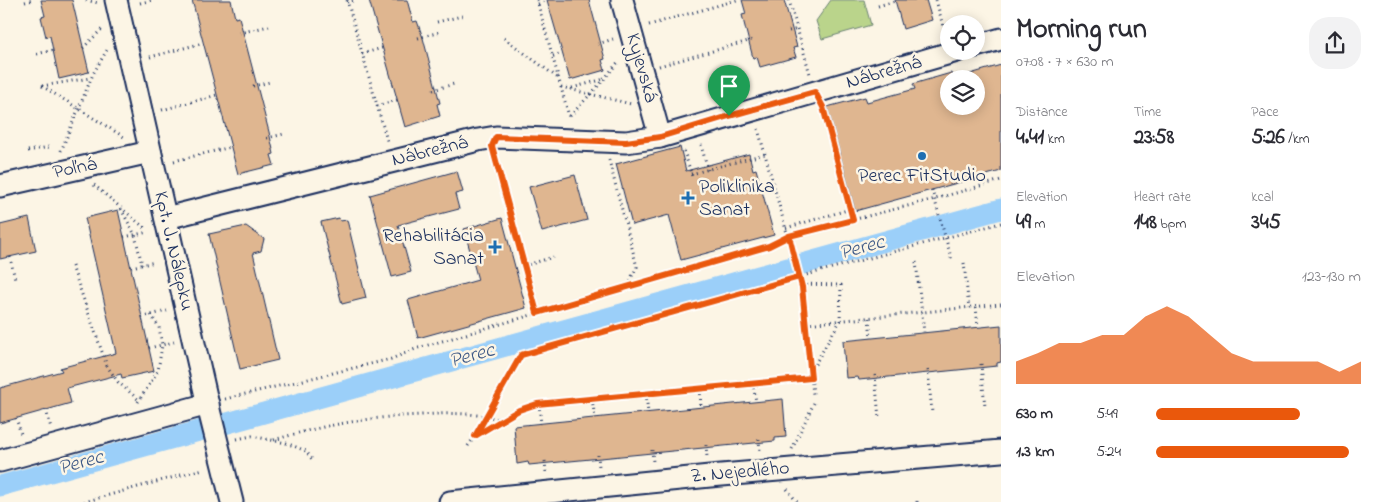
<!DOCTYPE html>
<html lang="en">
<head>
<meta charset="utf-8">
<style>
  :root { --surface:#fff; --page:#f2f2f3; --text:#2b2b33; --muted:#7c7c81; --accent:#ea580c }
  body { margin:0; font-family:"Indie Flower",sans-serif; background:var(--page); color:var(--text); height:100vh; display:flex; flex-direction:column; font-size:19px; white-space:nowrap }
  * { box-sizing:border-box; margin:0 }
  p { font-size:16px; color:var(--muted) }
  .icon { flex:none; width:28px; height:28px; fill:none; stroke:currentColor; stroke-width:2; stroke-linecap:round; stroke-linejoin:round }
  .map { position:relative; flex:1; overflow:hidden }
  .drawer { display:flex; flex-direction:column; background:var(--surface); width:375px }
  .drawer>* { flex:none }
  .controls { position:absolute; left:940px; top:15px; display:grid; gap:10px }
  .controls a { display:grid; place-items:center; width:45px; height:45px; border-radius:50%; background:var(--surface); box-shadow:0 2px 12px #0003; font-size:25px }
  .pin { position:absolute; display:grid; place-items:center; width:42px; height:42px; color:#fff; margin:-51px -21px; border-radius:50% 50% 50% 0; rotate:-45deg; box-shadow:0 0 5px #0007 }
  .pin .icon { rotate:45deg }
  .round { display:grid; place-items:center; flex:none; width:52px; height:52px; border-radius:20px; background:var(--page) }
  .head { display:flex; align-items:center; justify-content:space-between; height:85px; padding:0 15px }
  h1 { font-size:28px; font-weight:700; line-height:38px }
  .stats { display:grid; grid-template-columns:repeat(3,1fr); gap:8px; height:85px; padding:5px 15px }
  .stats div { display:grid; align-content:center }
  .stats b { font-size:21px; font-weight:700 }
  .stats small { font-size:14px; font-weight:400 }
  .stats p { font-size:14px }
  .chart { height:140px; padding:10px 15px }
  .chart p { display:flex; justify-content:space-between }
  .chart svg { width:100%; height:90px; margin-top:5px; fill:var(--accent); opacity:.7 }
  ul { padding:0 15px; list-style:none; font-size:16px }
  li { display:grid; grid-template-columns:80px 60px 1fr; align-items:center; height:38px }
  li i { height:12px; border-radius:6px; background:var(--accent) }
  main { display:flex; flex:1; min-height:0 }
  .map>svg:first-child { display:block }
</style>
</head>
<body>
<main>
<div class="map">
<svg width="1001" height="502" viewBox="0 0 1001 502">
  <rect width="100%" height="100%" fill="#fcf5e5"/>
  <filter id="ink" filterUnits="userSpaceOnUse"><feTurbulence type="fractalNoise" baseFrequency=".02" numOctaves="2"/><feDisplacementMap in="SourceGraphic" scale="10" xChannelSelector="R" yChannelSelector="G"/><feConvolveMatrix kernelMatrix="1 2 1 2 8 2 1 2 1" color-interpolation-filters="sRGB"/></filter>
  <g filter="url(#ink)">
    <path fill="#bad48b" stroke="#6a8274" d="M831,0H864L871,25L822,39L816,21Z"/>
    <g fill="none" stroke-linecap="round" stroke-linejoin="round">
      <path stroke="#9bcff9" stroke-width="21" d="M0,486L1001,209"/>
    </g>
    <g fill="#dfb690" stroke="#1b2f5e" fill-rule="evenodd">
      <path d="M41,0H72L89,72L59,79L50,36L46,37L41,17L45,16Z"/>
      <path d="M192,0H231L235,18L239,17L269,132L274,154L271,155L274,165L238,174Z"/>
      <path d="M369,0H407L413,22L417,21L423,38L440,103L437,104L440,116L405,127Z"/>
      <path d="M547,0H589L605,59L602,60L605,70L570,80Z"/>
      <path d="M742,0H784L797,47L793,48L796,57L760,67L757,57L753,58L742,15L746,14Z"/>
      <path d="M895,0H926L932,20L903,29Z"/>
      <path d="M1001,65V171L855,211L827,107L865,97L867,102L915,89L913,84L951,73L953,79ZM949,79H976V106H949Z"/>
      <path d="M680,147L686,171L749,154L753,170L756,169L774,235L681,260L669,215L632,225L616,164Z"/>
      <path d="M457,171L463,192L455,194L459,209L398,225L411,272L392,277L370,195Z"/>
      <path d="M575,175L587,220L542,232L529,187Z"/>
      <path d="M118,210L154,371L122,378L121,374L67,388L71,403L0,423V388L62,371L60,368L116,353L85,218Z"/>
      <path d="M29,218L36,251L0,259V225Z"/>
      <path d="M339,218L340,221L347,220L366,298L342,304L321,222Z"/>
      <path d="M502,218L526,308L418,338L408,300L478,280L464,229Z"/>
      <path d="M246,226L264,239L261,251L253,253L278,360L240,369L209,234Z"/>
      <path d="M1001,325V362L997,363V366L859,380L858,377L846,378L843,341Z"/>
      <path d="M783,399L786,437L775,438V441L529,465L528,462L517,464L514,426Z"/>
    </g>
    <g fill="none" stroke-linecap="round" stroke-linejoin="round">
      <defs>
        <g id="minor">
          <path d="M116,0L210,414L232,502"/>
          <path d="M622,0L660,137"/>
          <path d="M976,46L1001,39"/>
          <path d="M0,186L150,152"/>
          <path d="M166,218L478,140L496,137L626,142L660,137L957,51"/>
          <path d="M0,461L208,404"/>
          <path d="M450,502L710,476L1001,451"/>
        </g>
      </defs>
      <use href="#minor" stroke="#1b2f5e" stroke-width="25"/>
      <g stroke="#1b2f5e" stroke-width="3" stroke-dasharray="1 4" stroke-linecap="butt">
        <path d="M86,0L98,3"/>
        <path d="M347,0L388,144"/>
        <path d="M537,0L570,120"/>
        <path d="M789,0L810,74"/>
        <path d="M936,0L945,33"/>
        <path d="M25,2L33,0"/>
        <path d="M347,2L356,0"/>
        <path d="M140,3L153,0"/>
        <path d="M538,4L547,1"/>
        <path d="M878,6L895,1"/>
        <path d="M437,22L462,16"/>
        <path d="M649,25L737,0"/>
        <path d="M789,31L798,29"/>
        <path d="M239,33L269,26"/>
        <path d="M418,38L440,32"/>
        <path d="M504,38L558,78"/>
        <path d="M598,44L613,39"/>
        <path d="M83,48L102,29"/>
        <path d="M37,54L53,50"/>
        <path d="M362,54L382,48"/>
        <path d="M553,56L562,53"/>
        <path d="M150,57L203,43"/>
        <path d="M659,66L752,40"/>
        <path d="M42,86L124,137"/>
        <path d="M42,86L90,78"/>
        <path d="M253,86L270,82"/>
        <path d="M561,87L631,104"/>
        <path d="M572,88L604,79"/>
        <path d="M433,90L454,84"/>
        <path d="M377,106L397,100"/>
        <path d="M162,110L217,95"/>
        <path d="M824,110L853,220"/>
        <path d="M570,116L600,84L619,61"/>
        <path d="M758,129L801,284L813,394"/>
        <path d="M267,138L284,134"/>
        <path d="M701,145L708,170"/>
        <path d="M28,151L49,147"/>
        <path d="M61,151L93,74L107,50"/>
        <path d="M684,151L692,176"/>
        <path d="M495,157L537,313"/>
        <path d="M609,160L637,267L626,287"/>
        <path d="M174,161L231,147"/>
        <path d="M691,174L765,154"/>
        <path d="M94,185L146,229"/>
        <path d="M932,190L952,261"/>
        <path d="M121,209L135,235L142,265"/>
        <path d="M786,228L854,208"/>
        <path d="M124,237L148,232"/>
        <path d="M10,257L15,279"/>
        <path d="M916,262L924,332"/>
        <path d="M964,263L969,308"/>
        <path d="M72,266L107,366L118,382L140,401"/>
        <path d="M524,266L553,257"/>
        <path d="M131,267L155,262"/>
        <path d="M801,284L841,285L840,321L811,371"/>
        <path d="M976,307L978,327"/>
        <path d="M142,317L167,311"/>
        <path d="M869,318L871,338"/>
        <path d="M806,324L1001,304"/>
        <path d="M149,348L174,342"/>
        <path d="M981,364L985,407"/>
        <path d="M928,370L932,413"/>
        <path d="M875,375L879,418"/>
        <path d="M753,383L756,402"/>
        <path d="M700,389L701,407"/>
        <path d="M646,394L648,413"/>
        <path d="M225,399L391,359L418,348L769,246L789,236L935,199L1001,180"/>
        <path d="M592,399L595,418"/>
        <path d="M138,402L158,371L162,345L159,327L151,315"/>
        <path d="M539,404L541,424"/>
        <path d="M46,410L51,428"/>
        <path d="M16,418L21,434"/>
        <path d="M475,436L521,355L806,275L1001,223"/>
        <path d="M237,439L252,436L286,443L306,451L313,461"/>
        <path d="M759,439L760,451"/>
        <path d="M274,440C322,425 371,417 421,415C450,413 473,412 502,420"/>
        <path d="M706,445L707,457"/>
        <path d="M468,446L475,436L519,410L537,404L811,378"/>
        <path d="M792,449L814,403"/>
        <path d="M652,450L653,462"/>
        <path d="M598,455L599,467"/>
        <path d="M545,461L546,472"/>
        <path d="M787,489L797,502"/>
        <path d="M917,501V502"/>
        <path d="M84,502L203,469"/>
      </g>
      <use href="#minor" stroke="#fcf5e5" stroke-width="21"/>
    </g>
  </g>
  <g fill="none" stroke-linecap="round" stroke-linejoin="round" filter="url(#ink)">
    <defs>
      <path id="route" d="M729,116L660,137L626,142L496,137L492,146L537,313L769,246L789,236L799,277L521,355L475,436L519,410L537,404L811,378L802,287L789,236L853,220L823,107L815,92L729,116"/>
    </defs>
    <use href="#route" stroke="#fff" stroke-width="10"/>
    <use href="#route" stroke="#ea580c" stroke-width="6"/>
  </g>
  <g fill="#1f6fb2" stroke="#fcf5e5" stroke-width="2">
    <circle cx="922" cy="156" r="5"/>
    <path d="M685.5 190.5h5v5h5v5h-5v5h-5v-5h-5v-5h5z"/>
    <path d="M492.5 239.5h5v5h5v5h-5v5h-5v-5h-5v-5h5z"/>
  </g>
  <g text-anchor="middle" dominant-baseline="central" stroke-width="5" stroke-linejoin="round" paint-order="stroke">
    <g font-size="20" fill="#1b2f5e" stroke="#fcf5e5">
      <text transform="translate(641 68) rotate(74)">Kyjevská</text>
      <text transform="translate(884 73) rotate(-16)">Nábrežná</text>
      <text transform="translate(430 152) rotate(-14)">Nábrežná</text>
      <text transform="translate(75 169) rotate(-12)">Poľná</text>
      <text transform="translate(173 251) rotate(77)">Kpt. J. Nálepku</text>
      <text transform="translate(740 473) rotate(-5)">Z. Nejedlého</text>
    </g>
    <g font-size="20" fill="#1b2f5e" stroke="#fcf5e5">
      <text x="922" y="176">Perec FitStudio</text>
      <text x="699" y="187" text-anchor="start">Poliklinika<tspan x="699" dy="23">Sanat</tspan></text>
      <text x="484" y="236" text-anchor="end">Rehabilitácia<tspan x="484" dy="23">Sanat</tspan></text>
    </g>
    <g font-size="21" font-style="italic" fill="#3b5785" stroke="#fcf5e5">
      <text transform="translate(862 248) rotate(-15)">Perec</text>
      <text transform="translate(472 356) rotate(-15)">Perec</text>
      <text transform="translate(81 463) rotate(-15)">Perec</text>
    </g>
  </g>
</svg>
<div class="controls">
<a><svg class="icon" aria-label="locate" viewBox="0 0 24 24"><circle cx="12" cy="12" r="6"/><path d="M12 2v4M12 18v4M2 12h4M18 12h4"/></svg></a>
<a><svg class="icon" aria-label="layers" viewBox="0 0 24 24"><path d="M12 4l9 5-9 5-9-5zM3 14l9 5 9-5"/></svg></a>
</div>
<div class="pin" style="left:729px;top:116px;background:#1e9e55"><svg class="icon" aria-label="arrive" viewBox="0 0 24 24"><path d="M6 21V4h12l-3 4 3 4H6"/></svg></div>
</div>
<section class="drawer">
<div class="head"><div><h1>Morning run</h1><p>07:08 · 7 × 630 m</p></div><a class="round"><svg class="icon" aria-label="share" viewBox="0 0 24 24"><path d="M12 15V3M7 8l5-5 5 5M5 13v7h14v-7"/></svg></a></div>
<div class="stats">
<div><p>Distance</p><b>4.41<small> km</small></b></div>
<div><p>Time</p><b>23:58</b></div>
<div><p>Pace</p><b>5:26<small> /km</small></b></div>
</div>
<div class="stats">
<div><p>Elevation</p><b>49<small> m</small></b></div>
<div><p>Heart rate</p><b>148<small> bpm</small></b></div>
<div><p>kcal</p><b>345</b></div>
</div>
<div class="chart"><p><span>Elevation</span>123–130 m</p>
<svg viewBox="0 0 160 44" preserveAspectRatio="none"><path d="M0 44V33L10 29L20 24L30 24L40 20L50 20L60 11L70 6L80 11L90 20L100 29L110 33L120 33L130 33L140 33L150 38L160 33V44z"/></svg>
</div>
<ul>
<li><b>630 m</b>5:49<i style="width:70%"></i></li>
<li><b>1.3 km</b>5:24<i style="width:94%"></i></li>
</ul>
</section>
</main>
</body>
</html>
